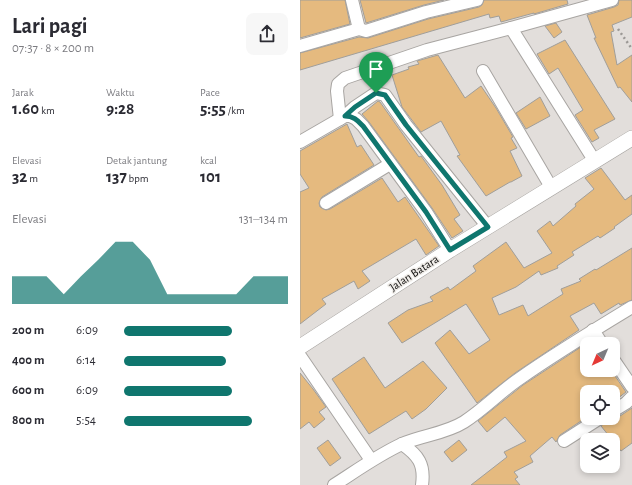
<!DOCTYPE html>
<html lang="id">
<head>
<meta charset="utf-8">
<style>
  :root { --surface:#fff; --page:#f7f7f7; --text:#2b2b33; --muted:#7c7c81; --accent:#0f766e }
  body { margin:0; font-family:"Alegreya Sans",sans-serif; background:var(--page); color:var(--text); height:100vh; display:flex; flex-direction:column; font-size:15px; white-space:nowrap }
  * { box-sizing:border-box; margin:0 }
  p { font-size:13px; color:var(--muted) }
  .icon { flex:none; width:22px; height:22px; fill:none; stroke:currentColor; stroke-width:2; stroke-linecap:round; stroke-linejoin:round }
  .map { position:relative; flex:1; overflow:hidden }
  .side { display:flex; flex-direction:column; background:var(--surface); width:300px }
  .side>* { flex:none }
  .needle { width:26px; rotate:224deg }
  .buttons { position:absolute; left:280px; top:337px; display:grid; gap:8px }
  .buttons a { display:grid; place-items:center; width:40px; height:40px; border-radius:8px; background:var(--surface); box-shadow:0 2px 6px #0003; font-size:20px }
  .pin { position:absolute; display:grid; place-items:center; width:34px; height:34px; color:#fff; margin:-41px -17px; border-radius:50% 50% 50% 0; rotate:-45deg; box-shadow:0 0 4px #0007 }
  .pin .icon { rotate:45deg }
  .round { display:grid; place-items:center; flex:none; width:42px; height:42px; border-radius:8px; background:var(--page) }
  .headline { display:flex; align-items:center; justify-content:space-between; height:68px; padding:0 12px }
  h1 { font-size:22px; font-weight:700; line-height:30px }
  .metrics { display:grid; grid-template-columns:repeat(3,1fr); gap:6px; height:68px; padding:4px 12px }
  .metrics div { display:grid; align-content:center }
  .metrics b { font-size:17px; font-weight:700 }
  .metrics small { font-size:11px; font-weight:400 }
  .metrics p { font-size:11px }
  .chart { height:112px; padding:8px 12px }
  .chart p { display:flex; justify-content:space-between }
  .chart svg { width:100%; height:72px; margin-top:4px; fill:var(--accent); opacity:.7 }
  ul { padding:0 12px; list-style:none; font-size:13px }
  li { display:grid; grid-template-columns:64px 48px 1fr; align-items:center; height:30px }
  li i { height:10px; border-radius:5px; background:var(--accent) }
  main { display:flex; flex:1; min-height:0 }
  .map>svg:first-child { display:block }
</style>
</head>
<body>
<main>
<section class="side">
<div class="headline"><div><h1>Lari pagi</h1><p>07:37 · 8 × 200 m</p></div><a class="round"><svg class="icon" aria-label="share" viewBox="0 0 24 24"><path d="M12 15V3M7 8l5-5 5 5M5 13v7h14v-7"/></svg></a></div>
<div class="metrics">
<div><p>Jarak</p><b>1.60<small> km</small></b></div>
<div><p>Waktu</p><b>9:28</b></div>
<div><p>Pace</p><b>5:55<small> /km</small></b></div>
</div>
<div class="metrics">
<div><p>Elevasi</p><b>32<small> m</small></b></div>
<div><p>Detak jantung</p><b>137<small> bpm</small></b></div>
<div><p>kcal</p><b>101</b></div>
</div>
<div class="chart"><p><span>Elevasi</span>131–134 m</p>
<svg viewBox="0 0 160 44" preserveAspectRatio="none"><path d="M0 44V27L10 27L20 27L30 38L40 27L50 17L60 6L70 6L80 17L90 38L100 38L110 38L120 38L130 38L140 27L150 27L160 27V44z"/></svg>
</div>
<ul>
<li><b>200 m</b>6:09<i style="width:66%"></i></li>
<li><b>400 m</b>6:14<i style="width:62%"></i></li>
<li><b>600 m</b>6:09<i style="width:66%"></i></li>
<li><b>800 m</b>5:54<i style="width:78%"></i></li>
</ul>
</section>
<div class="map">
<svg width="332" height="485" viewBox="0 0 332 485">
  <rect width="100%" height="100%" fill="#e2dedb"/>
  <g fill="#e5ba7f" stroke="#a09e9a">
    <path d="M0,0H45L50,24L0,38Z"/>
    <path d="M60,0H144L124,5L66,23Z"/>
    <path d="M184,0H267L268,4L234,14V13L201,22L199,16L190,18L189,14L0,70V53L59,37L68,38L128,19L179,7L182,5Z"/>
    <path d="M319,0H332V17L312,25L314,31L311,32L317,65L332,55V102L320,87L318,88L294,38H296L287,15L314,7L318,5Z"/>
    <path d="M256,23L262,32L254,38L245,26Z"/>
    <path d="M265,40L315,119L294,130L299,138L292,142L275,115L283,110L258,68L249,74L237,54Z"/>
    <path d="M138,55L165,98L181,86L196,108L213,137L211,138L217,148L210,151L222,176L211,182H210L186,196L157,156L160,155L141,121L121,132L102,107L92,75L109,69L108,67L119,64L117,61Z"/>
    <path d="M240,97L250,116L226,129L216,113Z"/>
    <path d="M78,101L80,102L119,157L121,156L142,185L160,215L154,219L163,231L152,238L132,208L69,122L62,114Z"/>
    <path d="M47,124L57,147L61,145L74,165L22,197L19,203L20,207L26,210L30,209L82,178L98,202L105,197L139,246L126,255L116,239L62,271L70,281L58,289L54,281L22,299L26,304L0,324V192L9,188L0,174V151Z"/>
    <path d="M301,168L325,200L332,195V214L314,227L315,228L300,238L298,236L272,252L274,255L257,266L258,268L241,275L239,271L216,287L192,298L199,315L223,305L228,316L263,294L261,289L281,281L279,279L295,269L296,270L332,248V300L320,305L319,303L301,314L294,303L270,316L279,330L215,373L177,403L135,343L150,330L169,354L190,340L166,304L102,343L88,323L108,310L133,301L130,297L148,287L150,290L176,271L173,266L206,242L224,268L252,253L237,231L250,221L253,226L276,206L275,204L294,189L285,178Z"/>
    <path d="M287,343V370H311L326,392L313,402V392H287V417L260,435L256,442L252,437L230,456L233,462L214,472L218,477L215,479L220,485H171L207,457L204,452L226,441L205,417L187,432L178,421L223,385Z"/>
    <path d="M64,357L85,388L123,361L147,388L126,409L112,419L106,411L69,434L32,379Z"/>
    <path d="M0,373L13,389L26,407L19,412L25,419L14,428L9,422L0,429Z"/>
    <path d="M332,408V443L321,451L301,426L306,422L307,418H317Z"/>
    <path d="M28,440L41,458L30,466L17,448Z"/>
    <path d="M159,440L167,450L152,462L144,452Z"/>
  </g>
  <g fill="none" stroke-linecap="round" stroke-linejoin="round">
    <defs>
      <g id="minor">
        <path d="M52,0L59,29"/>
        <path d="M211,28L312,0"/>
        <path d="M0,46L59,29L66,31L126,12L177,0"/>
        <path d="M183,71L251,187"/>
        <path d="M45,116L55,107L76,93L85,95L106,125L188,227"/>
        <path d="M40,119L37,91L38,84L45,78L127,50L211,28L294,160"/>
        <path d="M0,142L45,116H50L56,119L63,126L126,212L150,250"/>
        <path d="M26,203L90,164"/>
        <path d="M293,330L302,344"/>
        <path d="M0,356L71,460"/>
        <path d="M313,359L332,387"/>
        <path d="M313,411L326,403L332,397"/>
        <path d="M264,441L300,418"/>
        <path d="M102,444C118,455 125,464 122,485"/>
        <path d="M34,485C56,471 78,455 102,444C122,435 145,434 164,422C184,409 200,392 219,379C256,353 294,330 332,307"/>
      </g>
      <path id="tertiary" d="M0,347L150,250L332,138"/>
    </defs>
    <use href="#minor" stroke="#a8a5a2" stroke-width="14"/>
    <use href="#tertiary" stroke="#a8a5a2" stroke-width="16"/>
    <path stroke="#9b9895" stroke-width="2.5" stroke-dasharray="2 3" stroke-linecap="butt" d="M318,29L332,49"/>
    <use href="#minor" stroke="#fff" stroke-width="12"/>
    <use href="#tertiary" stroke="#fff" stroke-width="15"/>
  </g>
  <g fill="none" stroke-linecap="round" stroke-linejoin="round">
    <defs>
      <path id="route" d="M76,93L85,95L106,125L188,227L150,250L126,212L63,126C58,121 54,116 45,116L55,107Z"/>
    </defs>
    <use href="#route" stroke="#fff" stroke-width="8"/>
    <use href="#route" stroke="#0f766e" stroke-width="5"/>
  </g>
  <g text-anchor="middle" dominant-baseline="central" stroke-width="3" stroke-linejoin="round" paint-order="stroke">
    <g font-size="12" fill="#121110" stroke="#efece8">
      <text transform="translate(114 273) rotate(-33)">Jalan Batara</text>
    </g>
  </g>
</svg>
<div class="buttons">
<a><svg class="needle" viewBox="-14 -14 28 28"><path d="M0-13l5 13h-10z" fill="#e53935"/><path d="M0 13l5-13h-10z" fill="#7c7c81"/></svg></a>
<a><svg class="icon" aria-label="locate" viewBox="0 0 24 24"><circle cx="12" cy="12" r="6"/><path d="M12 2v4M12 18v4M2 12h4M18 12h4"/></svg></a>
<a><svg class="icon" aria-label="layers" viewBox="0 0 24 24"><path d="M12 4l9 5-9 5-9-5zM3 14l9 5 9-5"/></svg></a>
</div>
<div class="pin" style="left:76px;top:93px;background:#1e9e55"><svg class="icon" aria-label="arrive" viewBox="0 0 24 24"><path d="M6 21V4h12l-3 4 3 4H6"/></svg></div>
</div>
</main>
</body>
</html>
